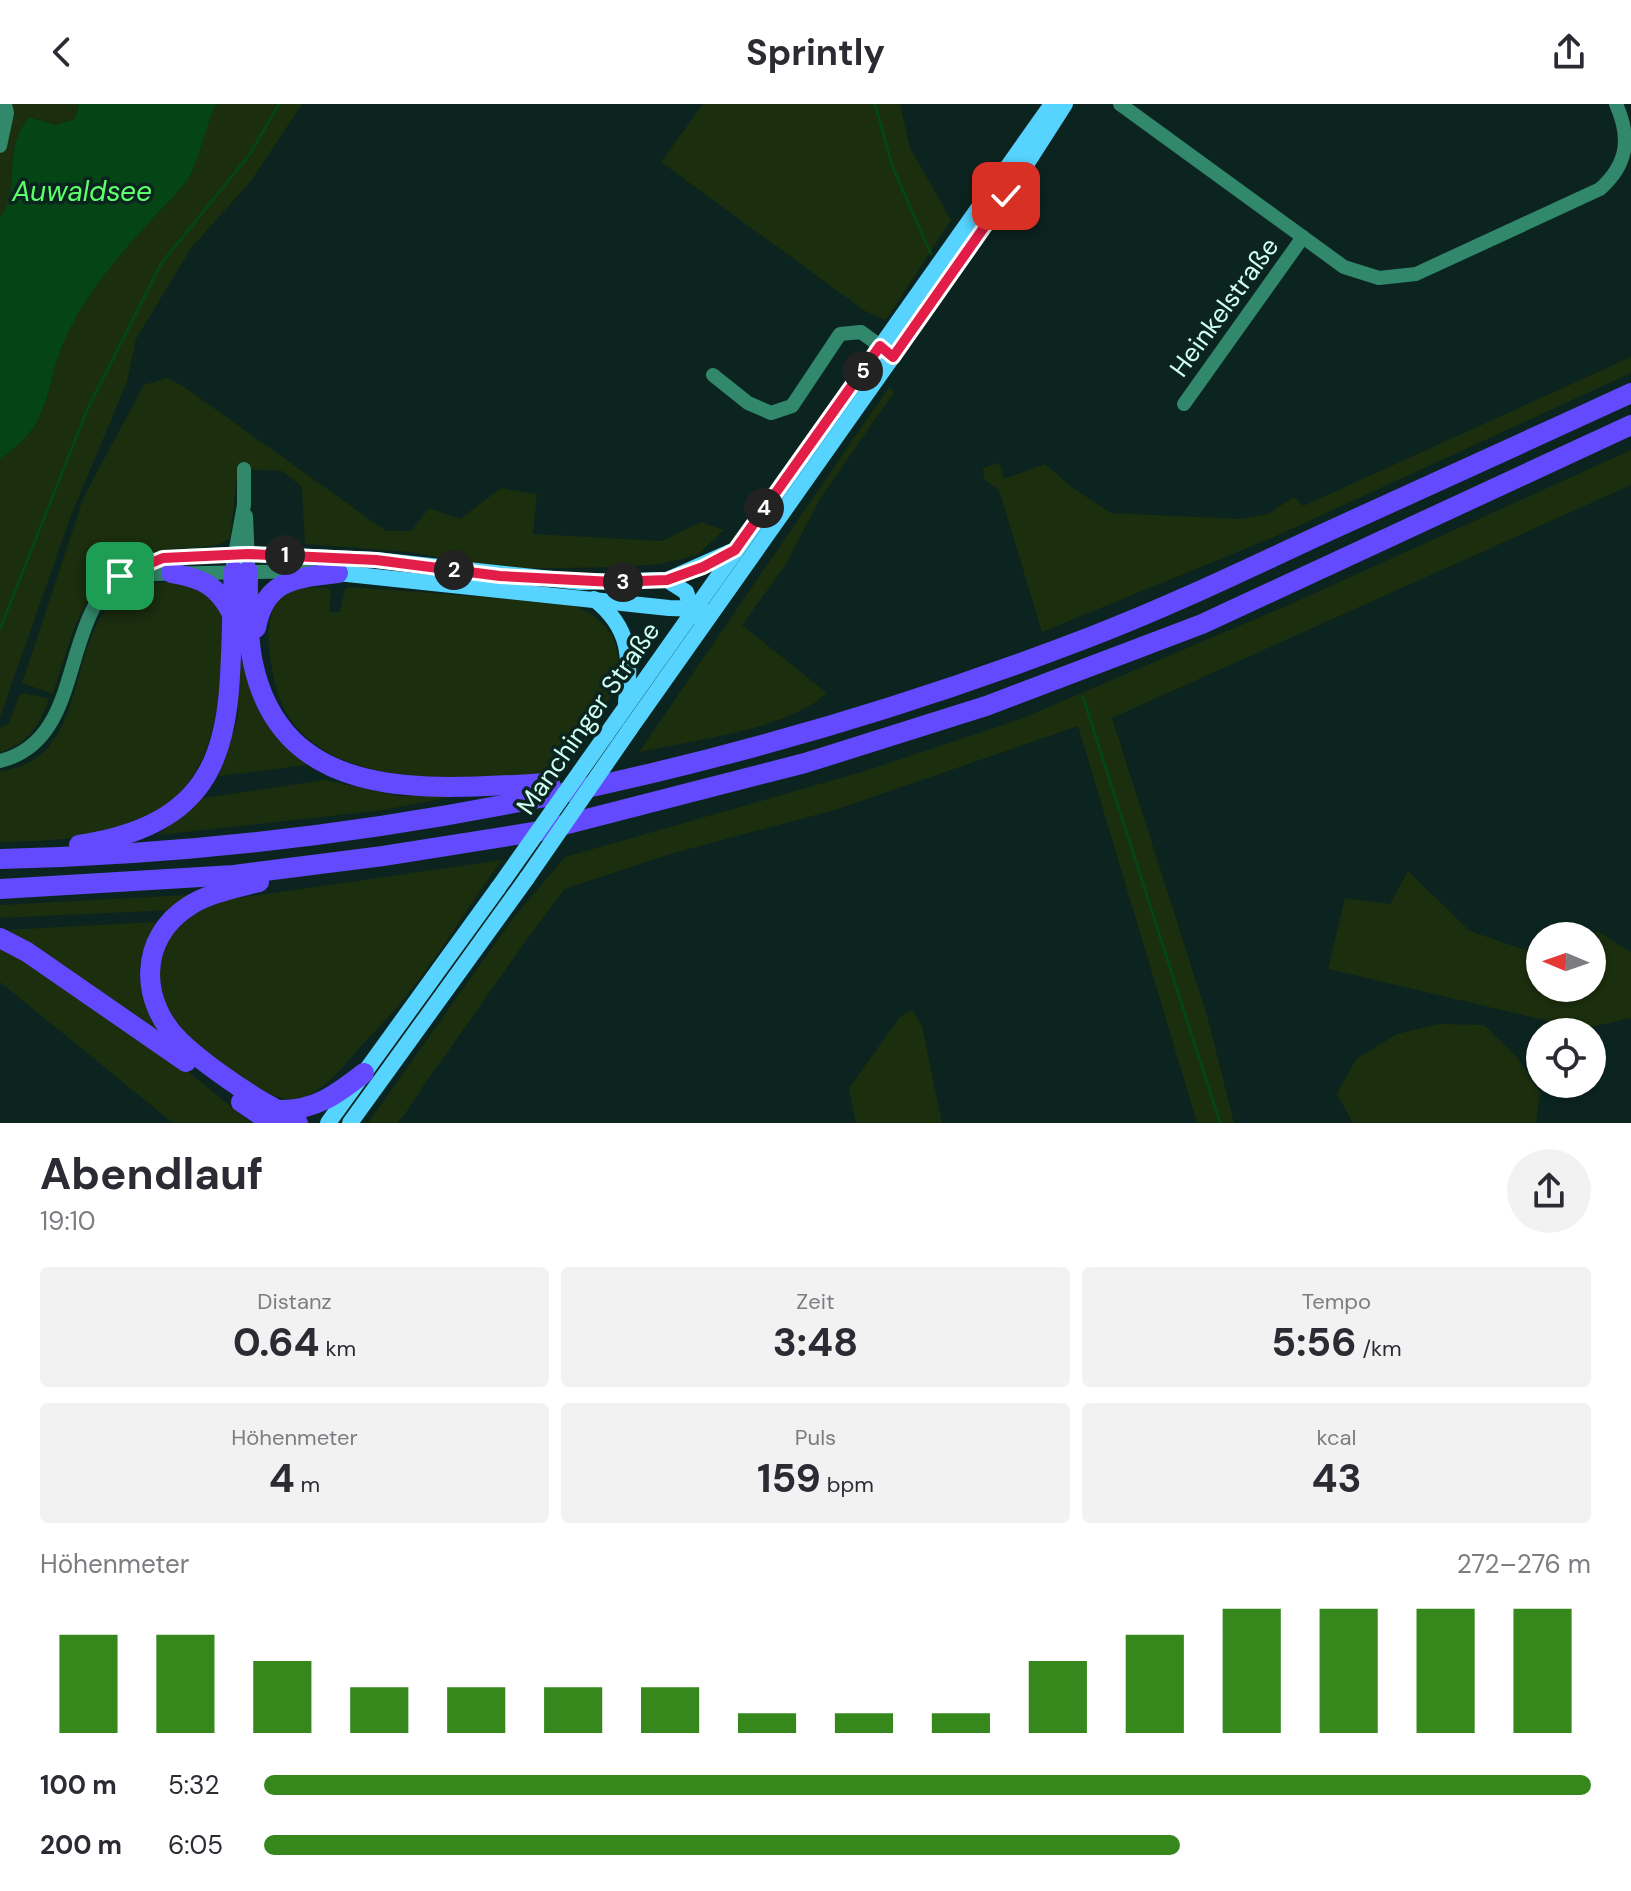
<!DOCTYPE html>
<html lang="de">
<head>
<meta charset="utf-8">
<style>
  :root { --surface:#fff; --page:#f2f2f3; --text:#2b2b33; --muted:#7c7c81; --accent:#36881c }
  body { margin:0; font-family:"DM Sans",sans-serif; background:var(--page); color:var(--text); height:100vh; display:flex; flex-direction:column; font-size:30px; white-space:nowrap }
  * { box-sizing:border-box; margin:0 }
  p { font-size:26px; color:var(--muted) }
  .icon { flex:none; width:44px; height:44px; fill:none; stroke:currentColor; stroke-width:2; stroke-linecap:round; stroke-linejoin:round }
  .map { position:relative; height:1019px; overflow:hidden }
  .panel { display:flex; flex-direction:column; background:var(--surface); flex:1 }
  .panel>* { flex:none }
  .needle { width:52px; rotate:272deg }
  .fabs { position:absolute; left:1526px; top:818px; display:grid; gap:16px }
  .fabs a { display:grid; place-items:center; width:80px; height:80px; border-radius:50%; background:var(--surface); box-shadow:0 2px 6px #0004; font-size:40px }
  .pin { position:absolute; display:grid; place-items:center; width:68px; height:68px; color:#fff; margin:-34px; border-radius:16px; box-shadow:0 4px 12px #0006 }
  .km { position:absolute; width:40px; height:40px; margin:-20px; border-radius:50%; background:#222; color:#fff; font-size:22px; line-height:40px; text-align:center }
  .round { display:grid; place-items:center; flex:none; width:84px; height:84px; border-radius:42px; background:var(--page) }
  .overview { display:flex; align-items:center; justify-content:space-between; height:136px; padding:0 40px }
  h1 { font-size:44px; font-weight:700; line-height:60px }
  .figures { display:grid; grid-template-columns:repeat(3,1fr); gap:12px; height:136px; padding:8px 40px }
  .figures div { display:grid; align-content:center; border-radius:8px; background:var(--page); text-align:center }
  .figures b { font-size:40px; font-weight:700 }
  .figures small { font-size:22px; font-weight:400 }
  .figures p { font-size:22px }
  .chart { height:224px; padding:16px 40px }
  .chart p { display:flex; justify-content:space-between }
  .chart svg { width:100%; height:144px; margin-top:8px; stroke:var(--accent); stroke-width:6 }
  ul { padding:0 40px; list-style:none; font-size:26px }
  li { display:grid; grid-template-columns:128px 96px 1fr; align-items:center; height:60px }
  li i { height:20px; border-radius:10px; background:var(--accent) }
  header { display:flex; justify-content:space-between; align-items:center; height:104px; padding:0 40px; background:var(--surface); font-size:36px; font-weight:700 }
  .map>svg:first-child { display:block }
</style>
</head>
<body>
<header><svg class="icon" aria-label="back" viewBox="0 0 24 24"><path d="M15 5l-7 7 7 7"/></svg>Sprintly<svg class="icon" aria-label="share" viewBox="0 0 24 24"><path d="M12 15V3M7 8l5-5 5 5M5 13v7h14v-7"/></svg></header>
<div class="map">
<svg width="1631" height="1019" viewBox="0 0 1631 1019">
  <rect width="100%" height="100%" fill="#0c241f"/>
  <g fill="#1b2e0e">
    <path d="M0,0H79L75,15L55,21L29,13C0,48 23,85 0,113Z"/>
    <path d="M216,0H302L251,77L191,144L136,235L127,278L72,409L0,613V355C55,318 42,288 65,235C87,187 120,151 155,112C166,100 179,88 188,75C197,61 207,19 216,0Z"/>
    <path d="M703,0H900L910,44L951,116L886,216L865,207L661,58Z"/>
    <path d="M1631,253V269L1274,433L1042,528L999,386L984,375L983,364L999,359L1004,375L1045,360L1073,384L1111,409L1241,415L1268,410L1294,393L1303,402Z"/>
    <path d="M167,274L183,282L386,427H411L429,404L460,415L501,384L537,390L533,430L662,437L701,418L724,426L697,451L660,460L620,463L500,465L410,448L305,440L302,383L282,367L238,365L230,434C215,446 190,443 171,445C84,457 77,519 53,590L22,579L84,392L144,281Z"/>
    <path d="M889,283L894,288L820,395L785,462L742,521L827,589C786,626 693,636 639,648Z"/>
    <path d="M1631,346V381L1112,614L1208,915L1234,1019H1197L1078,622L838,705L674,749L573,782L564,786C518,845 477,908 433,968C420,985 412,1003 397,1019H368L511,817L565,753L865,667L1018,616L1293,499Z"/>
    <path d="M184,477C193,482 209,488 215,497C225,512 223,533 222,551C219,610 211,674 156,708C111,735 50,737 0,738V667C92,657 63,536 119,493C139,479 161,478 184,477Z"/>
    <path d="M297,483L328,484L331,487L329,508H340L345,485L350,483L568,499C664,536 600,616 562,671C472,675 298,695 274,575C268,543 264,522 278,492Z"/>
    <path d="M238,511H241C243,582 251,615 307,661L219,672L238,613Z"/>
    <path d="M24,589L49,595C40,621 28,640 0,648V624L9,619L19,592Z"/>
    <path d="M325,676L397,692L461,691L384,706L158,731L203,694Z"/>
    <path d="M502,756C469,800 442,848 407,891C393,909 377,925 362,941C344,961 329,982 304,994C273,1008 177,935 165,907C141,848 176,811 231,795Z"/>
    <path d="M1408,767L1470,827L1540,851V884H1592V832H1588L1599,828L1631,848V914L1582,925L1328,865L1345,794L1390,800Z"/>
    <path d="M189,791L172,806L0,814V801Z"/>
    <path d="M153,818L157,820C130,855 137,892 159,928L6,826Z"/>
    <path d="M0,843L52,871L185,965L251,1019H173L0,878Z"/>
    <path d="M912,906L922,922L942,1019H856L849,984L900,913Z"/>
    <path d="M1438,920L1484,921L1518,954L1540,989L1536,1019H1353L1337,990L1356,955L1397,930Z"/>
  </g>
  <path fill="#054415" d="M79,0H216C207,19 197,62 188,75C179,88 166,100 155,112C120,151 87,187 65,235C42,288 55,318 0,355V113C23,85 0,48 29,13L55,21L75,15Z"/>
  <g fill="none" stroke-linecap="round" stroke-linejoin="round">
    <g stroke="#054415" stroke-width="3">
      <path d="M875,0L893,64L931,150"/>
      <path d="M0,525L87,306L161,160L250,50L279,0"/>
      <path d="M1083,593L1220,1019"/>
    </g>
    <g stroke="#32886b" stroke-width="14">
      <path d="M1120,0L1344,163L1379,174L1416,170L1600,85C1628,60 1631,34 1616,0"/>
      <path d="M0,42L7,9L5,0"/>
      <path d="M713,271L748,299L771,309L792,302L840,230L861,228L887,247"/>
      <path d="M1184,300L1303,133"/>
      <path d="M246,412L248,459"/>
      <path d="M117,483L151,470L310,467"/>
      <path d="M0,657C91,635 55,501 133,464C164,449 201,452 235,450L244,401V365"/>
    </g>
    <g stroke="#56d4ff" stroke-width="16">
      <path d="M234,467L235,450H248L376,456L580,478L667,476L686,488L694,512"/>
      <path d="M338,469L669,504L701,505"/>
      <path d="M667,476L730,448"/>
      <path d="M594,495C631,524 631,554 626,598"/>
      <path d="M630,625L1006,92L1065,0"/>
      <path d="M606,631L1052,0"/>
      <path d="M328,1019L498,784"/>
      <path d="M350,1019L527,774"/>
    </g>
    <g stroke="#644aff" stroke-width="20">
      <path d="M248,467C248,497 247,530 253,559C284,705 438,684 550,679"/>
      <path d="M171,469C201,474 218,481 232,510"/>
      <path d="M256,524C265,475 296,474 338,469"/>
      <path d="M79,741C251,715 226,602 234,467"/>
      <path d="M0,755C371,747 744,666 1090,533C1168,503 1243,467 1318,432C1423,384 1527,337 1631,289"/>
      <path d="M259,778C236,784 209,789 189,802C138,834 139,899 181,938C202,958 227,975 250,990C266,1001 283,1007 298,1019"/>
      <path d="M0,785L234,771L383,752L540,727L805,659L986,602L1202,520L1631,321"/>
      <path d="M0,834L27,848L186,958"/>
      <path d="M241,998L272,1019"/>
      <path d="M281,1006C316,1006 337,990 364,969"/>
    </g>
    <g stroke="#56d4ff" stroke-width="16">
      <path d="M527,774L630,625"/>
      <path d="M498,784L606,631"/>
    </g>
  </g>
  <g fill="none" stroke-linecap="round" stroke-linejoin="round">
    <defs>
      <path id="route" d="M120,472L163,454L248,450L376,456L500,472L613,478L667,476L703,463L735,446L880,242L893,253L1006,92"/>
    </defs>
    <use href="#route" stroke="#fff" stroke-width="16"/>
    <use href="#route" stroke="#e11d48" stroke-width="10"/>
  </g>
  <g text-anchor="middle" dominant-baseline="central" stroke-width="7" stroke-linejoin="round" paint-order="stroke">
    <g font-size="26" fill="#cffff2" stroke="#0c241f">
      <text transform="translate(1224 203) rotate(-54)">Heinkelstraße</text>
      <text transform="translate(588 614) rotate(-55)">Manchinger Straße</text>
    </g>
    <g font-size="28" font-style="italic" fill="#5dff6b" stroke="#0c241f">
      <text x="82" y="87">Auwaldsee</text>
    </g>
  </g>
</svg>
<div class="fabs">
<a><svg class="needle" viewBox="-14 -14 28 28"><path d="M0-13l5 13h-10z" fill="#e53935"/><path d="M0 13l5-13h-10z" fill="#7c7c81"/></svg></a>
<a><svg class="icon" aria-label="locate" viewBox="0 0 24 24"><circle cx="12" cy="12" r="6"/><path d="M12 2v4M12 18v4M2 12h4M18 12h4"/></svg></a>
</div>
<div class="pin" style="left:120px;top:472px;background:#1e9e55"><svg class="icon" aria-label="arrive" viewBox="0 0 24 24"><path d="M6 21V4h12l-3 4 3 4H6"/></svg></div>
<div class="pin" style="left:1006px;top:92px;background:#d93025"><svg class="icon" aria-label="check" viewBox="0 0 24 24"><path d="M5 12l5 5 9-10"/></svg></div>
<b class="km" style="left:285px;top:451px">1</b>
<b class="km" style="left:454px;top:466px">2</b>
<b class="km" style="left:623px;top:478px">3</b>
<b class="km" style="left:764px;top:404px">4</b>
<b class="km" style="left:863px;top:267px">5</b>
</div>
<section class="panel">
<div class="overview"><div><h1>Abendlauf</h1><p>19:10</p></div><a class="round"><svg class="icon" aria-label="share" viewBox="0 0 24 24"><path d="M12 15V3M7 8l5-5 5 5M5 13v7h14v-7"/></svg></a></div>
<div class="figures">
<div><p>Distanz</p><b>0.64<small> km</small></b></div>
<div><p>Zeit</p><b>3:48</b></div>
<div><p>Tempo</p><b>5:56<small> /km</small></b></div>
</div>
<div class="figures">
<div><p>Höhenmeter</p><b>4<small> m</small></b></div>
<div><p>Puls</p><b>159<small> bpm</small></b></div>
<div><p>kcal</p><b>43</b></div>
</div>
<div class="chart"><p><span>Höhenmeter</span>272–276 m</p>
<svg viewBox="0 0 160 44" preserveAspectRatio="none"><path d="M5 44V14M15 44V14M25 44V22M35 44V30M45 44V30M55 44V30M65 44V30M75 44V38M85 44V38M95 44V38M105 44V22M115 44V14M125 44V6M135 44V6M145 44V6M155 44V6"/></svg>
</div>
<ul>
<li><b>100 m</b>5:32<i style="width:100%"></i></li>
<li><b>200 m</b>6:05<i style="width:69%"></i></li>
</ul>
</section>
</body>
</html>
